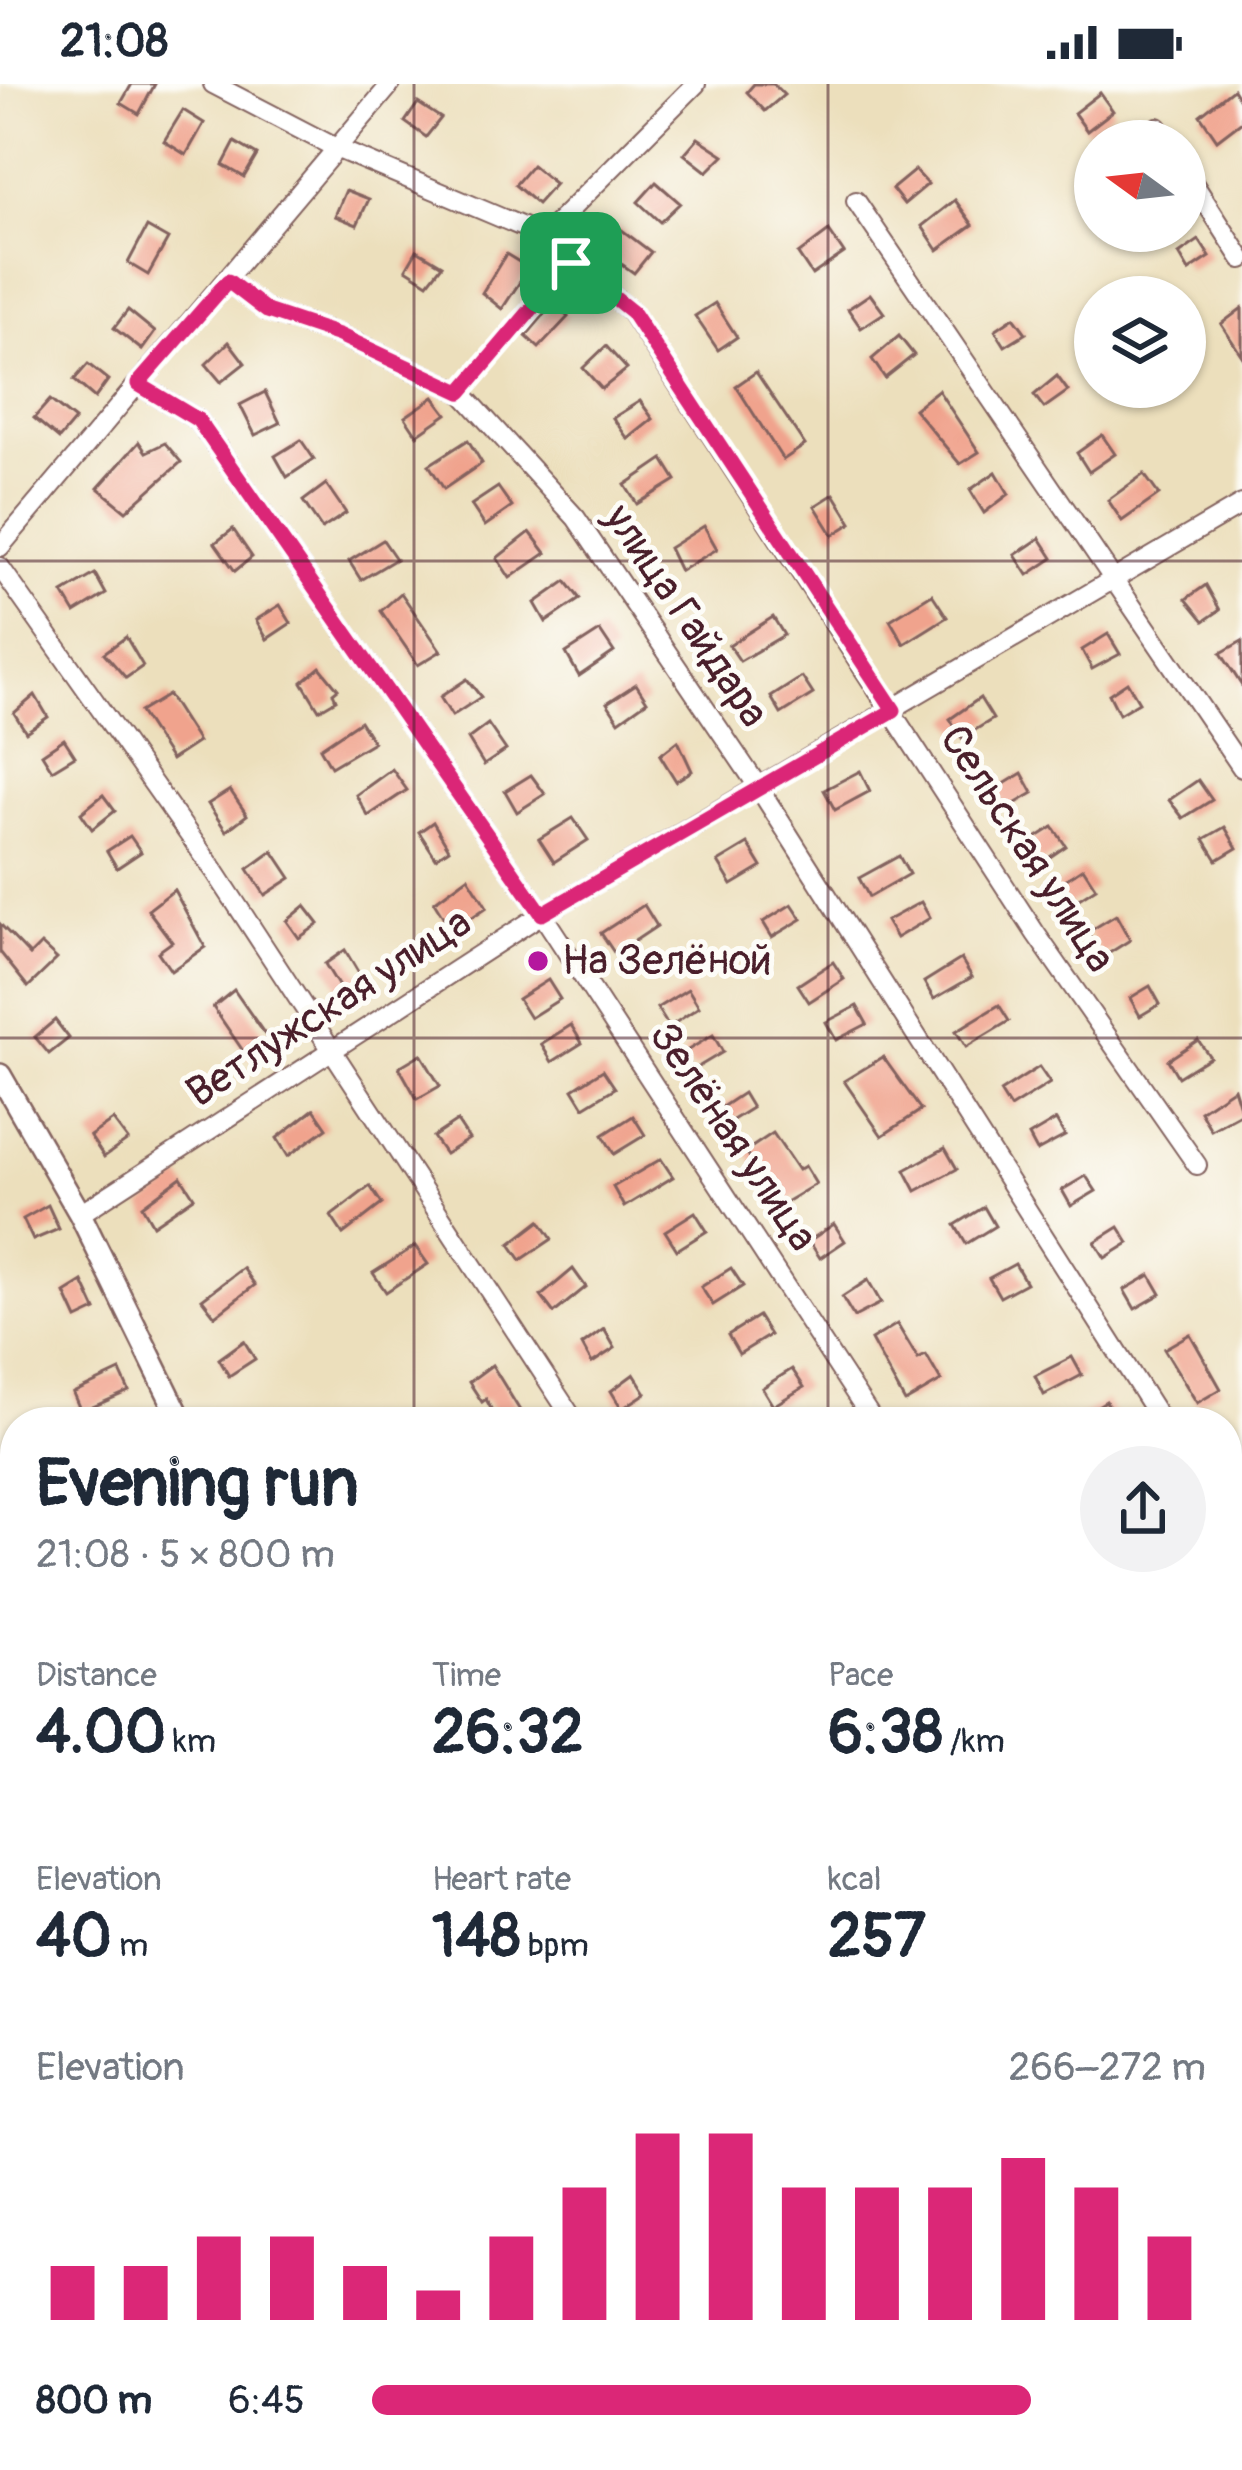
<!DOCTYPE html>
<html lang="en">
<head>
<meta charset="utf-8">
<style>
  :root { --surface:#fff; --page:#f2f2f3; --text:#1f2937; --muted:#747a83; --accent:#db2777 }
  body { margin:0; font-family:Pangolin,sans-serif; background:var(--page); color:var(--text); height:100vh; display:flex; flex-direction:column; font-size:45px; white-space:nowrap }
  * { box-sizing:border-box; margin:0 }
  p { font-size:39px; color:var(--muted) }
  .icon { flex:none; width:66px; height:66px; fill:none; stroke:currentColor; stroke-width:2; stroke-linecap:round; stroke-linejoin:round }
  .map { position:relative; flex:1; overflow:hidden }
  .drawer { position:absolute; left:0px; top:1323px; width:1242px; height:1065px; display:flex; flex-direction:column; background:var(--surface); border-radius:48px 48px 0 0; box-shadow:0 3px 9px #0004 }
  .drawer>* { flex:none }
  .needle { width:78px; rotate:285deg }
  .controls { position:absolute; left:1074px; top:36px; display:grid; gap:24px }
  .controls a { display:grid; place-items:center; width:132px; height:132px; border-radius:50%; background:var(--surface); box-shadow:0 3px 9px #0004; font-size:60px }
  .pin { position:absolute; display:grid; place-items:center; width:102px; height:102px; color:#fff; margin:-51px; border-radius:24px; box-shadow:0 6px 18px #0006 }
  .round { display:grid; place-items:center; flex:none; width:126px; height:126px; border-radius:63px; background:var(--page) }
  .head { display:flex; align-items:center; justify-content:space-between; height:204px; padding:0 36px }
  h1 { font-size:66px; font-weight:800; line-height:90px }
  .figures { display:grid; grid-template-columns:repeat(3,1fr); gap:18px; height:204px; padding:12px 36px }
  .figures div { display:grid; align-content:center }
  .figures b { font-size:60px; font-weight:800 }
  .figures small { font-size:33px; font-weight:400 }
  .figures p { font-size:33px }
  .chart { height:336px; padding:24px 36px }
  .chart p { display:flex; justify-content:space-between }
  .chart svg { width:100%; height:216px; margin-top:12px; stroke:var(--accent); stroke-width:6 }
  ul { padding:0 36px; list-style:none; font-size:39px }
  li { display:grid; grid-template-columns:192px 144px 1fr; align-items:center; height:90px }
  li i { height:30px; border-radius:15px; background:var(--accent) }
  .status { display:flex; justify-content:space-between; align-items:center; height:84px; padding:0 60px; background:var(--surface); direction:ltr }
  .status svg { height:33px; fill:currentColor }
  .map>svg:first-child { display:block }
</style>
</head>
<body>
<div class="status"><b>21:08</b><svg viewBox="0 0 49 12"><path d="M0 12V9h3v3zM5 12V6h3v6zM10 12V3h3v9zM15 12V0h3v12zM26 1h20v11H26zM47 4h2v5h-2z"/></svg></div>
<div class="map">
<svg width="1242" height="2386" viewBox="0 0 1242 2386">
  <rect width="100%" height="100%" fill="#fdfcf7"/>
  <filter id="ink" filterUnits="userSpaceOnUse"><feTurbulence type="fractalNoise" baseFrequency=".00833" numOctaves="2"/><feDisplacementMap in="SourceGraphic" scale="24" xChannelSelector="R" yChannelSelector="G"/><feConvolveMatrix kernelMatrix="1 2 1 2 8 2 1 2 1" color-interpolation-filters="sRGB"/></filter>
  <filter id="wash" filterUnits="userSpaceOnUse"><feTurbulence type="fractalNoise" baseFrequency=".004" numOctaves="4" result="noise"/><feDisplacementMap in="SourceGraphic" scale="48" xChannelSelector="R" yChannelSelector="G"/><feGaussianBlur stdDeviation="2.7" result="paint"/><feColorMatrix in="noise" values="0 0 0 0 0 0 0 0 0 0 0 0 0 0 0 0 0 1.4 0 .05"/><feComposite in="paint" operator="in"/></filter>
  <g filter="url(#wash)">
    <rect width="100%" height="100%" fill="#ecdfbc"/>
    <path fill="#81c783" stroke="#667357" stroke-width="3" d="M15,2176V2373H489L494,2386H0V2182Z"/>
    <path fill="#68ac71" stroke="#59664e" stroke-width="3" d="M1227,1948L1242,1978V2249L1227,2237Z"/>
    <g id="blocks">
      <g fill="#f0a38d">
        <path d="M132,0H155L139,30L121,19Z"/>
        <path d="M754,0H773L784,11L765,27L747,8Z"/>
        <path d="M1233,5L1242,19V37L1217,56L1200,31Z"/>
        <path d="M1100,9L1113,27L1087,47L1074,29Z"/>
        <path d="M418,19L441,34L426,53L405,38Z"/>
        <path d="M183,26L204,39L186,71L164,57Z"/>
        <path d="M698,54L724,71L707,88L684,70Z"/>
        <path d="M235,58L257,71L244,93L223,81Z"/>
        <path d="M532,81L555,100L537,120L515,101Z"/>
        <path d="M915,86L928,100L904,120L892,105Z"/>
        <path d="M656,98L680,119L660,138L638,118Z"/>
        <path d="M346,106L369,115L357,141L335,132Z"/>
        <path d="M955,116L973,141L938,166L922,142Z"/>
        <path d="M147,143L168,155L148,191L128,179Z"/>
        <path d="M618,143L651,168L634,189L602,166Z"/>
        <path d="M829,147L844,169L812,191L798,170Z"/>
        <path d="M1199,156L1210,173L1189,187L1179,170Z"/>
        <path d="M417,166L442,181L428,199L406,185Z"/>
        <path d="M506,170L529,184L502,225L482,209Z"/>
        <path d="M870,210L884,229L861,244L848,225Z"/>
        <path d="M554,219L568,233L539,264L526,252Z"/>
        <path d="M715,219L737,253L718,266L695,232Z"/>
        <path d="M1242,224V272L1221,240Z"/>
        <path d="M128,226L155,248L142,266L114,244Z"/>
        <path d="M1014,233L1026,249L1005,262L995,246Z"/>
        <path d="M899,252L914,271L885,294L872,275Z"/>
        <path d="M229,258L245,279L221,298L206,280Z"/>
        <path d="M606,262L627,285L602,305L583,284Z"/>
        <path d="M88,280L108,296L95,314L74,296Z"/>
        <path d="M756,288L805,361L783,376L736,302Z"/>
        <path d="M1057,292L1068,307L1044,324L1034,311Z"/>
        <path d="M938,306L979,368L960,380L914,325Z"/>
        <path d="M265,308L280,339L255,351L240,321Z"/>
        <path d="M434,313L447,330L417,351L405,333Z"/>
        <path d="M50,316L75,336L59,355L34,334Z"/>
        <path d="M640,317L653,335L628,355L613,334Z"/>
        <path d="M1102,351L1115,370L1089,388L1077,369Z"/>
        <path d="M301,356L314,375L287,393L275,372Z"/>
        <path d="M468,356L482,379L444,405L429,381Z"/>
        <path d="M139,358L146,368L165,359L181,378L126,427L98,404Z"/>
        <path d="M663,375L676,396L637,420L625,401Z"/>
        <path d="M996,388L1009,410L984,429L970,406Z"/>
        <path d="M1144,390L1159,411L1122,437L1108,416Z"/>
        <path d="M326,400L346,429L322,445L303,417Z"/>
        <path d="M498,403L512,423L485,442L471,421Z"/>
        <path d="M834,410L852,439L833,451L815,422Z"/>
        <path d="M704,442L717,465L680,487L669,464Z"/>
        <path d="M233,445L252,473L235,487L215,459Z"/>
        <path d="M530,448L546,469L510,494L497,474Z"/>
        <path d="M1040,454L1053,474L1028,491L1015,471Z"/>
        <path d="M383,456L396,475L361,496L349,477Z"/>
        <path d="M95,490L106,510L75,529L63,509Z"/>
        <path d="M566,497L580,515L546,538L535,519Z"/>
        <path d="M1206,501L1220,526L1204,537L1186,515Z"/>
        <path d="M401,509L441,567L418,581L381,527Z"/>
        <path d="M932,510L947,533L904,560L890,536Z"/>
        <path d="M280,521L291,539L267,555L256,536Z"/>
        <path d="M773,533L784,551L740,577L729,561Z"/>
        <path d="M600,547L614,568L579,592L566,569Z"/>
        <path d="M1108,550L1120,570L1092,585L1082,566Z"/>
        <path d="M126,553L143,582L126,594L104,569Z"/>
        <path d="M1242,557V602L1221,569Z"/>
        <path d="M320,583L338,605L333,609L336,616L319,626L302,598Z"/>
        <path d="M802,593L813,610L781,630L771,613Z"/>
        <path d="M467,595L481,613L452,632L440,613Z"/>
        <path d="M1127,598L1139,618L1119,630L1109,610Z"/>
        <path d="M636,600L647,617L619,637L607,619Z"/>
        <path d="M35,611L48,633L26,648L14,629Z"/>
        <path d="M168,611L198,658L171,676L140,628Z"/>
        <path d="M980,614L993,635L962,654L950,635Z"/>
        <path d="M360,637L373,658L331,683L320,664Z"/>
        <path d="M488,640L506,666L484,681L468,655Z"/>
        <path d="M64,655L75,672L52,686L42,670Z"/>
        <path d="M678,657L692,687L676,697L660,671Z"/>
        <path d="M392,685L407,706L368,732L356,711Z"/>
        <path d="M860,687L870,707L835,726L824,706Z"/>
        <path d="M1022,689L1033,709L1006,725L996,705Z"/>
        <path d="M531,691L545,710L517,728L505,707Z"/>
        <path d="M1198,696L1212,716L1183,734L1169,716Z"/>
        <path d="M230,706L247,731L226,747L208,720Z"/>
        <path d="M103,711L115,727L92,745L81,729Z"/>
        <path d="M573,734L588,756L554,778L539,755Z"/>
        <path d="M433,738L449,765L436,774L419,748Z"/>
        <path d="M1053,743L1066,762L1041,779L1029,758Z"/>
        <path d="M1225,743L1237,764L1217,776L1204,755Z"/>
        <path d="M130,752L141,768L117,784L107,767Z"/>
        <path d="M748,760L762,783L732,801L718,778Z"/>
        <path d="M273,767L291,794L265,811L248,785Z"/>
        <path d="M899,772L909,790L869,813L859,794Z"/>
        <path d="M1083,784L1096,804L1068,822L1056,802Z"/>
        <path d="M468,793L487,823L452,847L434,818Z"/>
        <path d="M174,806L205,863L171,887L158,868L172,858L148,826Z"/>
        <path d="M921,818L930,834L896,854L886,837Z"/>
        <path d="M792,820L802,835L772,853L763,838Z"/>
        <path d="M644,821L657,842L615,870L601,849Z"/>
        <path d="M305,822L319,840L299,854L287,837Z"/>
        <path d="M1116,831L1130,856L1103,873L1088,848Z"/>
        <path d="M0,840L30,871L41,860L57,875L28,903L0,868Z"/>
        <path d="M345,866L367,903L347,916L325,880Z"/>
        <path d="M961,875L972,893L934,915L924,898Z"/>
        <path d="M833,878L844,895L809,918L798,901Z"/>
        <path d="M548,896L560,915L530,934L518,915Z"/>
        <path d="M1150,902L1160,920L1140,932L1130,914Z"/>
        <path d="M688,905L699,923L669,943L657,924Z"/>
        <path d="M234,906L271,959L248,974L213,923Z"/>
        <path d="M999,921L1009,937L966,963L956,947Z"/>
        <path d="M857,922L867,940L836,956L826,938Z"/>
        <path d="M55,936L69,954L49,970L35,953Z"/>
        <path d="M571,941L582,959L552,978L541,960Z"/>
        <path d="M713,951L723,968L693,986L683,969Z"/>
        <path d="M1198,956L1210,973L1178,993L1168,976Z"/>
        <path d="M421,970L440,1002L417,1015L399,983Z"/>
        <path d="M883,973L921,1026L882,1052L844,997Z"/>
        <path d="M1039,983L1050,999L1010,1024L1000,1008Z"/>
        <path d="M603,986L615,1004L584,1023L573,1005Z"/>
        <path d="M1234,1004L1242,1029L1211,1046L1200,1027Z"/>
        <path d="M743,1009L752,1024L728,1039L719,1025Z"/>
        <path d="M314,1025L327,1044L288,1072L277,1054Z"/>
        <path d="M633,1032L645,1051L614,1070L603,1051Z"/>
        <path d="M113,1036L128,1056L104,1073L90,1052Z"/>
        <path d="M1056,1036L1065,1052L1037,1067L1029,1052Z"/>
        <path d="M457,1037L469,1055L445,1070L433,1053Z"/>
        <path d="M773,1049L798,1086L805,1082L816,1100L779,1122L746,1067Z"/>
        <path d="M945,1064L957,1085L916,1107L905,1086Z"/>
        <path d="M661,1075L673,1093L624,1123L613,1103Z"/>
        <path d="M1086,1092L1096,1107L1071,1122L1062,1106Z"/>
        <path d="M181,1093L194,1113L153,1141L142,1122Z"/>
        <path d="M370,1102L382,1120L343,1150L331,1132Z"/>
        <path d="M48,1121L59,1145L33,1156L23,1135Z"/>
        <path d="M984,1123L995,1142L966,1160L955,1141Z"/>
        <path d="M695,1128L707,1147L677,1166L665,1147Z"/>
        <path d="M540,1137L552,1155L521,1176L510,1160Z"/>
        <path d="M834,1140L845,1157L820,1174L809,1157Z"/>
        <path d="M1119,1143L1129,1159L1105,1174L1095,1158Z"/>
        <path d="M415,1162L428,1180L386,1208L373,1189Z"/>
        <path d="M1015,1180L1026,1199L1000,1213L989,1194Z"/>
        <path d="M243,1184L255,1201L215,1232L202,1215Z"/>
        <path d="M731,1184L743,1202L713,1221L701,1203Z"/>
        <path d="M573,1185L586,1203L554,1229L541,1212Z"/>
        <path d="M1150,1191L1161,1210L1135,1225L1124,1206Z"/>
        <path d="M868,1196L881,1219L854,1233L842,1213Z"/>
        <path d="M83,1198L96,1226L77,1235L65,1209Z"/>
        <path d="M758,1232L770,1251L739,1270L728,1251Z"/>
        <path d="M897,1240L918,1275L926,1271L941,1297L905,1318L871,1256Z"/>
        <path d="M604,1245L615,1264L592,1279L582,1261Z"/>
        <path d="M1190,1250L1221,1305L1197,1319L1164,1265Z"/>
        <path d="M244,1257L255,1275L229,1292L219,1275Z"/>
        <path d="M1072,1273L1082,1291L1044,1311L1035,1292Z"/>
        <path d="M492,1281L527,1338H498L486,1315L482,1318L469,1298Z"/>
        <path d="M792,1285L804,1303L773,1322L762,1304Z"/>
        <path d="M120,1287L129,1307L81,1328L73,1309Z"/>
        <path d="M634,1290L646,1309L622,1325L611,1307Z"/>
        <path d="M1106,1317L1118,1338H1071Z"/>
        <path d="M0,1411L15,1424V1459L0,1445Z"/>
        <path d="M1227,1495L1242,1519V1567L1227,1543Z"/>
        <path d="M0,1557L15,1571V1588L0,1605Z"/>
      </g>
    </g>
  </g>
  <g filter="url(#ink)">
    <use href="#blocks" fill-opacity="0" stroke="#83625e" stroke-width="3"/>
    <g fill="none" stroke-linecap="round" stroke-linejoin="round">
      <defs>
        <g id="service">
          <path d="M0,1480L15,1495"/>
          <path d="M0,2106L15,2107"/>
          <path d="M0,2345L15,2386"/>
          <path d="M164,2373L168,2386"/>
          <path d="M324,2373L329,2386"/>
        </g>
        <g id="minor">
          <path d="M213,0L338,65L544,152L631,228L1036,850L1197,1081"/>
          <path d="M1158,43L1166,57"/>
          <path d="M1185,86L1242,175"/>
          <path d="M856,117L1242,684"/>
          <path d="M544,152L696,0"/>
          <path d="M228,197L267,227L339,251L461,308L576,434L757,701L1162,1338"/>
          <path d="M138,300L198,336L542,830L874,1338"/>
          <path d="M0,463L391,0"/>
          <path d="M0,483L216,789L575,1338"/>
          <path d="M80,1130L542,830L1242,420"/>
          <path d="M1227,1441L1242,1465"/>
          <path d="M1227,1628L1242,1619"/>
          <path d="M567,2373L571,2386"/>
          <path d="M477,2386L497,2373"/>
        </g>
        <path id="tertiary" d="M0,991L80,1130L182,1338"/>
        <g id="secondary">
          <path d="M0,1777L15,1793"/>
          <path d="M1227,2330L1242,2333"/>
        </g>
      </defs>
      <use href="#service" stroke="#83625e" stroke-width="14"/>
      <use href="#minor" stroke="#83625e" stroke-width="22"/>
      <use href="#tertiary" stroke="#83625e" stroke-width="26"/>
      <use href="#secondary" stroke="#83625e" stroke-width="28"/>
      <g stroke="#83625e" stroke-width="3" stroke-dasharray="9 9" stroke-linecap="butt">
        <path d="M475,292L562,189"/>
        <path d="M1227,1910L1242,1929"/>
      </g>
      <use href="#service" stroke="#fff" stroke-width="9"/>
      <use href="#minor" stroke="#fff" stroke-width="18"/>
      <use href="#tertiary" stroke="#fff" stroke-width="21"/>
      <use href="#secondary" stroke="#fee3d2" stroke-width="24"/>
    </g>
  </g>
  <g fill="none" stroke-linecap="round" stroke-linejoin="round" filter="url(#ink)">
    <defs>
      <path id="route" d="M571,179L632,228L894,626L542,830L198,336L138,300L228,197L267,227L339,251L461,308Z"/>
    </defs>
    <use href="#route" stroke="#fff" stroke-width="24"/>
    <use href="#route" stroke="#db2777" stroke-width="15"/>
  </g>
  <path fill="none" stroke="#4a1f2b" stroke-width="3" stroke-opacity="0.55" d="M414,0V1338M828,0V1338M0,477H1242M0,954H1242M0,1432H15M1227,1432H1242M0,1909H15M1227,1909H1242M414,2373V2386M828,2373V2386"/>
  <circle fill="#b5179e" stroke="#fdfcf7" stroke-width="4.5" cx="538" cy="877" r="12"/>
  <g text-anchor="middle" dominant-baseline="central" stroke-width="10" stroke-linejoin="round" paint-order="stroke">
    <g font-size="42" fill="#4a1f2b" stroke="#fdfcf7">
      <text transform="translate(686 532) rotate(56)">улица Гайдара</text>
      <text transform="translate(1027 765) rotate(57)">Сельская улица</text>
      <text transform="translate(329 924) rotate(-33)">Ветлужская улица</text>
      <text transform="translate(733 1053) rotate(56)">Зелёная улица</text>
    </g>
    <g font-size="42" fill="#4a1f2b" stroke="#fdfcf7" text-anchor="start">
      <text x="562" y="877">На Зелёной</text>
    </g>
  </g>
</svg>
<div class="controls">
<a><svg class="needle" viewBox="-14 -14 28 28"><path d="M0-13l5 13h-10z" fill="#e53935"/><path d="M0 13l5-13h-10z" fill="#747a83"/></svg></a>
<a><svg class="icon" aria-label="layers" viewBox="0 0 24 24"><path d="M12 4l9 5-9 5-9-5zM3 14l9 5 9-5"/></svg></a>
</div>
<div class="pin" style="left:571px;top:179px;background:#1e9e55"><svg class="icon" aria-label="arrive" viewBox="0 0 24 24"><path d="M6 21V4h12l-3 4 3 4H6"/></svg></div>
<section class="drawer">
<div class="head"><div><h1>Evening run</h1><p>21:08 · 5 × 800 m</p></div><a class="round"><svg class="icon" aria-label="share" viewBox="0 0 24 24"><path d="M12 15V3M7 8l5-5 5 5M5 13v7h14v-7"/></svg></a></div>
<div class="figures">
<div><p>Distance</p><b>4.00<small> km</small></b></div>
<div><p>Time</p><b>26:32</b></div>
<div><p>Pace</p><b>6:38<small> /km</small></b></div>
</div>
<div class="figures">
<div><p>Elevation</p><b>40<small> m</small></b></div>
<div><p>Heart rate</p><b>148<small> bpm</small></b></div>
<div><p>kcal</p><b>257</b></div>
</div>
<div class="chart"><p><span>Elevation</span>266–272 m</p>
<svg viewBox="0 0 160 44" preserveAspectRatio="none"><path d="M5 44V33M15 44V33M25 44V27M35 44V27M45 44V33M55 44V38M65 44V27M75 44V17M85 44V6M95 44V6M105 44V17M115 44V17M125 44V17M135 44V11M145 44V17M155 44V27"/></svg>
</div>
<ul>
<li><b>800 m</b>6:45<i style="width:79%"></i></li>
</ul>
</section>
</div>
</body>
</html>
